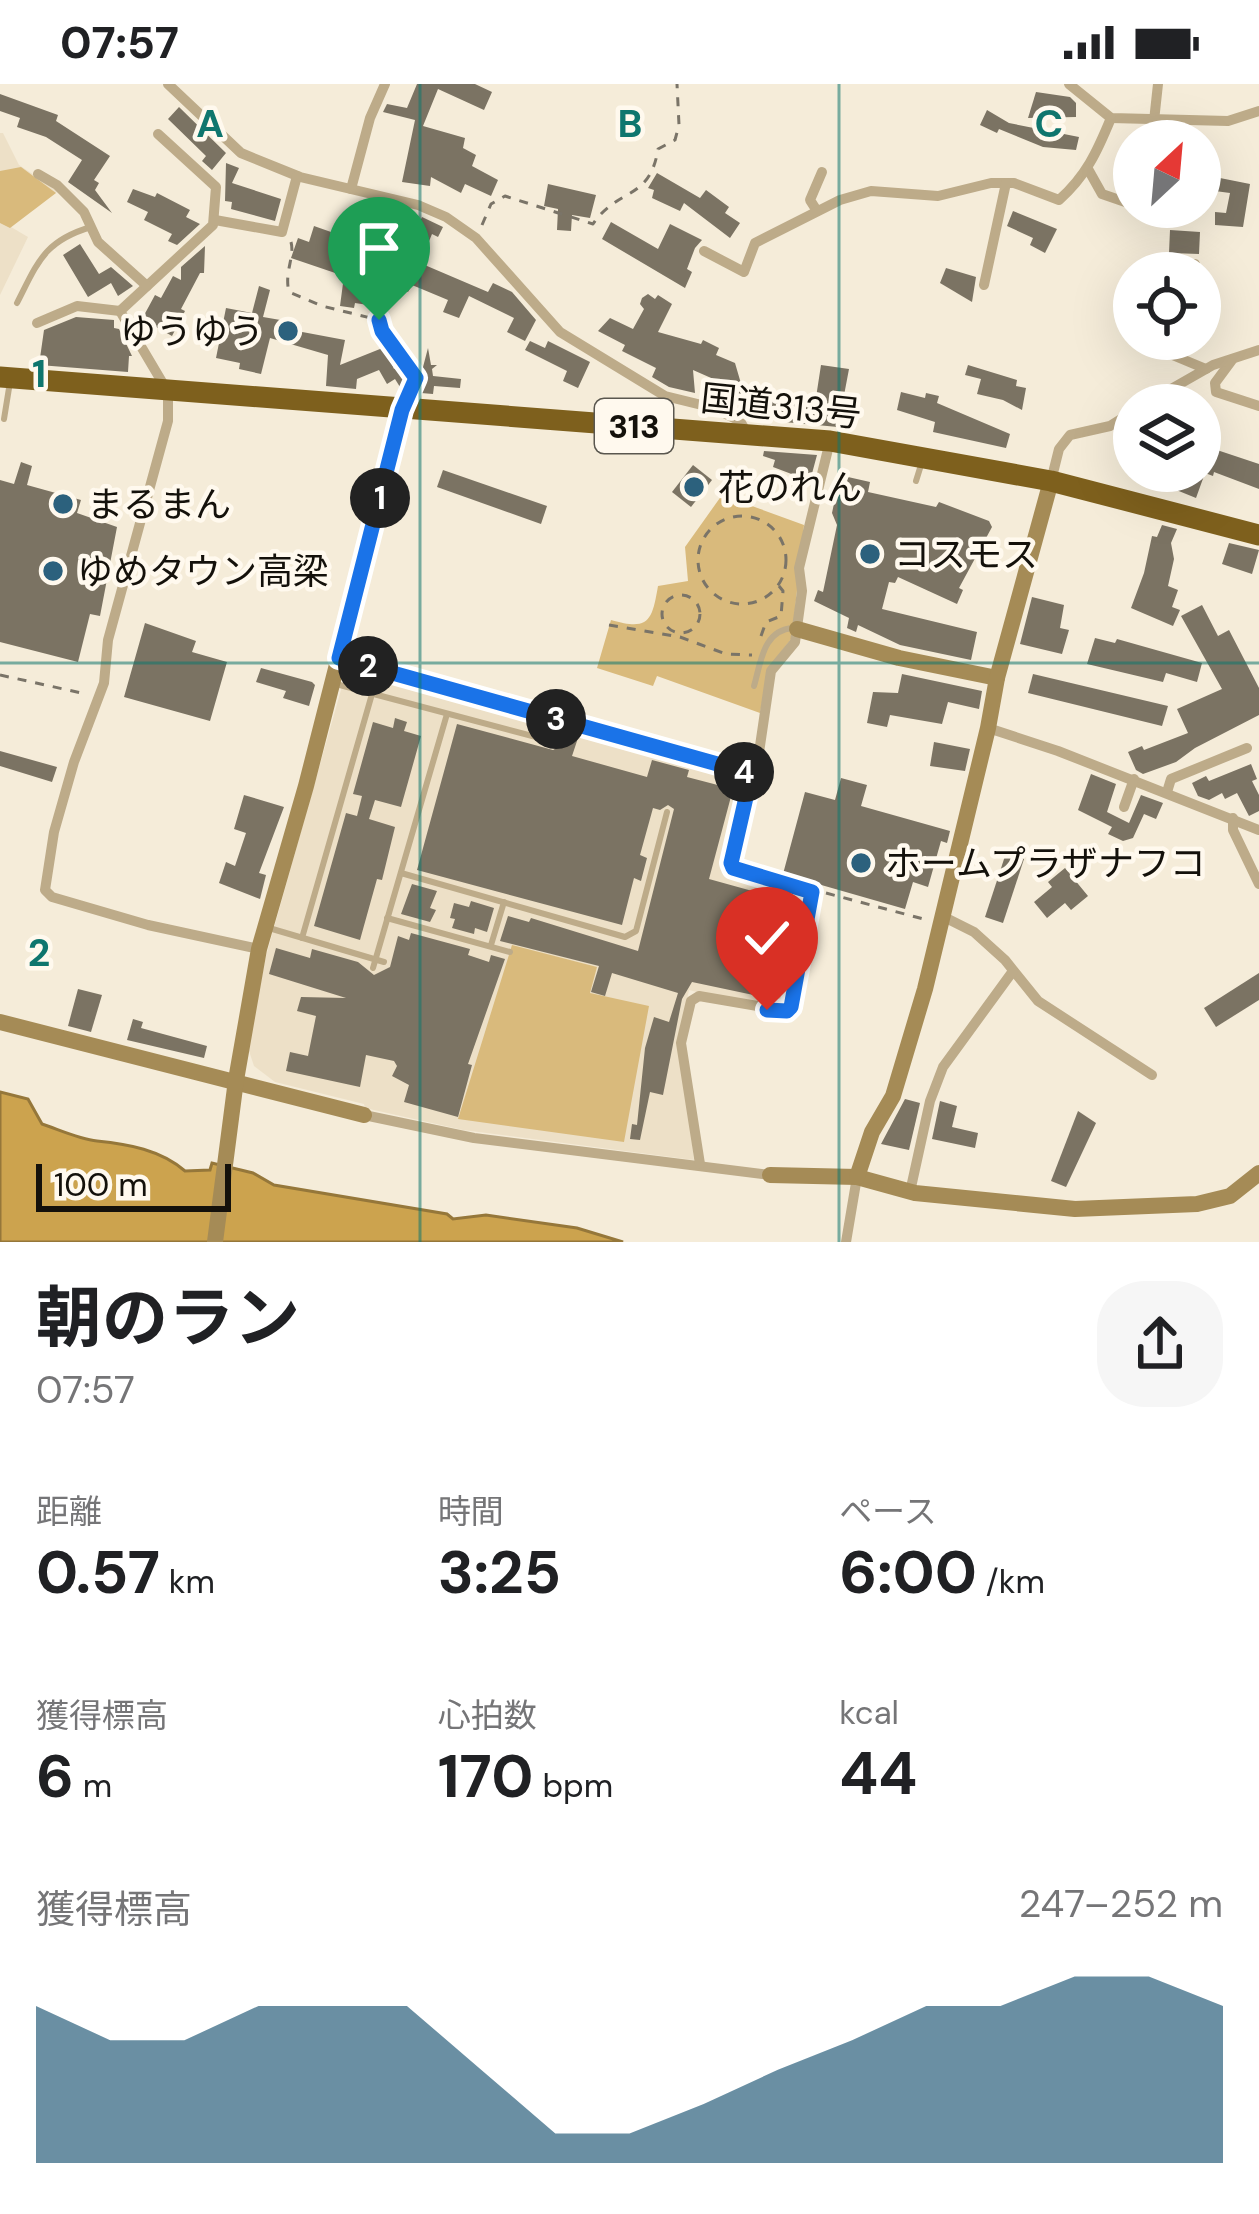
<!DOCTYPE html>
<html lang="ja">
<head>
<meta charset="utf-8">
<style>
  :root { --surface:#fff; --page:#f6f6f6; --text:#202124; --muted:#757577; --accent:#2c617d }
  body { margin:0; font-family:"DM Sans","Noto Sans JP",sans-serif; background:var(--page); color:var(--text); height:100vh; display:flex; flex-direction:column; font-size:45px; white-space:nowrap }
  * { box-sizing:border-box; margin:0 }
  p { font-size:39px; color:var(--muted) }
  .icon { flex:none; width:66px; height:66px; fill:none; stroke:currentColor; stroke-width:2; stroke-linecap:round; stroke-linejoin:round }
  .map { position:relative; height:1158px; overflow:hidden }
  .panel { display:flex; flex-direction:column; background:var(--surface); flex:1 }
  .panel>* { flex:none }
  .needle { width:78px; rotate:26deg }
  .buttons { position:absolute; left:1113px; top:36px; display:grid; gap:24px }
  .buttons a { display:grid; place-items:center; width:108px; height:108px; border-radius:50%; background:var(--surface); box-shadow:0 12px 48px #0002; font-size:60px }
  .scale { position:absolute; left:36px; bottom:30px; width:195px; box-sizing:border-box; padding-left:12px; border:6px solid #14110b; border-top:0; font-size:33px; line-height:42px; white-space:nowrap; color:#14110b; -webkit-text-stroke:9px #fff9ee; paint-order:stroke }
  .pin { position:absolute; display:grid; place-items:center; width:102px; height:102px; color:#fff; margin:-123px -51px; border-radius:50% 50% 50% 0; rotate:-45deg; box-shadow:0 0 12px #0007 }
  .pin .icon { rotate:45deg }
  .km { position:absolute; width:60px; height:60px; margin:-30px; border-radius:50%; background:#222; color:#fff; font-size:33px; line-height:60px; text-align:center }
  .round { display:grid; place-items:center; flex:none; width:126px; height:126px; border-radius:48px; background:var(--page) }
  .head { display:flex; align-items:center; justify-content:space-between; height:204px; padding:0 36px }
  h1 { font-size:66px; font-weight:700; line-height:90px }
  .stats { display:grid; grid-template-columns:repeat(3,1fr); gap:18px; height:204px; padding:12px 36px }
  .stats div { display:grid; align-content:center }
  .stats b { font-size:60px; font-weight:700 }
  .stats small { font-size:33px; font-weight:400 }
  .stats p { font-size:33px }
  .chart { height:336px; padding:24px 36px }
  .chart p { display:flex; justify-content:space-between }
  .chart svg { width:100%; height:216px; margin-top:12px; fill:var(--accent); opacity:.7 }
  .status { display:flex; justify-content:space-between; align-items:center; height:84px; padding:0 60px; background:var(--surface); direction:ltr }
  .status svg { height:33px; fill:currentColor }
  .map>svg:first-child { display:block }
</style>
</head>
<body>
<div class="status"><b>07:57</b><svg viewBox="0 0 49 12"><path d="M0 12V9h3v3zM5 12V6h3v6zM10 12V3h3v9zM15 12V0h3v12zM26 1h20v11H26zM47 4h2v5h-2z"/></svg></div>
<div class="map">
<svg width="1259" height="1158" viewBox="0 0 1259 1158">
  <rect width="100%" height="100%" fill="#f5ecd9"/>
  <g fill="#ede0c7">
    <path d="M0,49H3L19,81L58,107L11,143L28,153L0,211Z"/>
    <path d="M348,581L738,689L745,696L726,784L755,798L808,811L788,921L725,915L689,906L679,957L694,1076L463,1046L365,1024L364,1020L275,998L254,982L248,964L266,872Z"/>
  </g>
  <g fill="#d9ba7c">
    <path d="M21,83L56,109L10,144L0,139V87Z"/>
    <path d="M722,411L804,441L792,554L769,583L760,629L657,592L653,602L597,584L611,536C649,547 652,537 658,502L688,497L685,463Z"/>
    <path d="M512,861L597,883L590,909L649,922L624,1058L458,1035Z"/>
  </g>
  <path fill="#cca34e" stroke="#95773a" stroke-width="3" d="M0,1008L28,1015L42,1040C60,1046 79,1055 97,1057C128,1060 161,1066 185,1087L210,1086L212,1079L253,1089L274,1101L447,1130L453,1135L486,1131L577,1144L623,1158H0Z"/>
  <g fill="#7b7363">
    <path d="M417,0H475L492,8L484,26L438,5L423,42L465,54L463,64L476,71L472,82L498,96L491,112L465,100L461,109L431,93L430,102L402,98L415,36L383,28L387,20L407,24Z"/>
    <path d="M1036,8L1070,13L1076,19V33L1028,34Z"/>
    <path d="M0,10L58,31L56,37L110,72L94,96L99,99L95,106L112,129L68,98L82,76L46,53L17,43L20,34L0,27Z"/>
    <path d="M179,23L226,69L212,86L202,77L206,72L168,35Z"/>
    <path d="M987,26L1009,39L1079,53L1076,66L1043,63L999,45L997,49L980,41Z"/>
    <path d="M226,79L239,84L232,99L281,115L275,137L231,125L232,118L225,117Z"/>
    <path d="M657,89L700,114L706,106L729,123L725,129L740,139L730,154L684,119L680,127L652,114L654,106L648,104Z"/>
    <path d="M1200,90L1250,100L1243,143L1215,141V128L1226,129L1230,109L1200,105Z"/>
    <path d="M548,100L596,111L590,134L572,131L571,147L557,146L558,125L544,122Z"/>
    <path d="M133,105L155,113L157,109L190,126L186,133L200,140L177,161L168,157L172,150L144,136L148,128L127,118Z"/>
    <path d="M1013,127L1057,145L1045,169L1030,161L1033,154L1007,142Z"/>
    <path d="M422,133L443,143L438,153L432,150L420,179L488,208L493,199L512,208L536,236L525,257L507,248L514,234L469,212L459,234L443,228L448,216L412,201L408,208L392,200Z"/>
    <path d="M611,138L658,165L670,140L702,156L695,164L687,185L692,188L685,204L602,155Z"/>
    <path d="M314,142L331,148L330,152L366,158L356,197L384,202L381,223L355,219L354,224L340,222L344,192L291,174L298,154L309,158Z"/>
    <path d="M1170,146L1200,148L1199,170L1171,169L1172,178L1162,182L1161,169H1169Z"/>
    <path d="M80,160L99,190L111,183L133,202L118,212L111,199L88,213L63,171Z"/>
    <path d="M205,162L204,189H200L181,225L185,227L172,252L142,235L155,211L161,214L173,192L181,196V183Z"/>
    <path d="M946,184L976,193L972,218L940,199Z"/>
    <path d="M259,202L270,206L263,233L298,239L297,247L345,256L340,281L385,263L394,285L404,278L408,285L423,283L428,264L431,281H437L432,285L433,292L461,295L460,304L434,302L433,310L421,309L423,290L400,303L395,295L387,300L379,286L357,295L356,305L326,302L328,271L270,254L261,290L239,285L240,279L216,274L226,224L252,229Z"/>
    <path d="M648,210L655,215L658,211L672,220L658,248L701,260L703,256L719,264L716,271L735,279L742,303L751,309L815,320L821,281L849,285L838,343L784,338L775,330L757,327V322L735,311L730,321L721,316L727,301L693,286L695,309L669,303L652,293L656,284L622,267L625,261L598,247L610,234L633,245L644,225L640,220L642,214Z"/>
    <path d="M76,233L114,236V244L119,245L132,272H129L128,288L39,281L44,246Z"/>
    <path d="M530,257L545,264L548,257L590,278L578,304L563,297L567,287L525,266Z"/>
    <path d="M968,281L1017,296L1016,302L1026,304L1022,326L1003,316L977,310L981,295L965,291Z"/>
    <path d="M901,308L925,314L926,309L939,312L937,319L1010,350L1006,364L933,348L935,338L897,326Z"/>
    <path d="M1211,364L1259,380V405L1214,388L1213,392L1205,389L1196,414L1164,401L1169,387H1202Z"/>
    <path d="M764,367L817,371L810,397L773,383L775,376L763,372Z"/>
    <path d="M21,378L32,382L27,401L81,416L77,429L117,443L100,532L90,530L78,578L0,558V396L14,400Z"/>
    <path d="M693,381L712,396L691,423L672,408Z"/>
    <path d="M443,386L547,422L541,440L437,403Z"/>
    <path d="M848,393L870,398L868,408L936,423L939,418L989,437L992,443L959,504L963,506L957,520L898,493L895,499L889,498L882,525L977,548L971,576L900,561L858,541L856,548L847,544L849,534L814,517L818,506L823,508L837,441L832,429L836,410L844,412Z"/>
    <path d="M1162,441L1177,445L1171,459L1174,475L1168,502L1178,506L1172,523L1180,526L1173,542L1131,524L1144,489L1152,452L1157,453Z"/>
    <path d="M1229,459L1259,466L1252,490L1222,480Z"/>
    <path d="M1032,513L1064,521L1060,544L1069,546L1062,570L1020,560Z"/>
    <path d="M1202,521L1218,552L1229,546L1259,604V631L1195,664L1176,678L1143,690L1136,686L1128,668L1142,662L1144,666L1188,649L1177,625L1222,605L1181,532Z"/>
    <path d="M145,539L196,557L192,568L227,578L210,637L124,613Z"/>
    <path d="M1095,554L1115,559L1117,555L1202,579L1197,598L1166,589L1163,598L1087,580Z"/>
    <path d="M261,584L312,598L315,601L309,622L283,614L286,607L256,598Z"/>
    <path d="M902,590L982,607L979,625L948,618L942,640L890,631L887,643L867,639L873,608L898,609Z"/>
    <path d="M1033,590L1168,622L1162,642L1028,609Z"/>
    <path d="M395,634L407,638L404,647L421,652L401,723L375,716L369,735L395,743L382,796L377,795L360,856L314,842L346,729L357,732L362,712L353,710L373,638L393,644Z"/>
    <path d="M457,640L553,666L562,661L560,652L577,657L572,672L647,693L652,676L689,686L687,693L733,705L709,795L795,819L783,860L788,862L783,881L778,879L768,914L692,898L682,915L663,1011L650,1008L640,1056L630,1055L632,1040L637,1041L645,964L654,933L669,938L678,909L612,889L605,912L591,908L599,882L500,857L508,832L529,838L531,834L638,867L674,725L668,721L660,726L653,724L640,771L647,774L641,797L634,794L622,841L417,786Z"/>
    <path d="M934,658L970,665L965,687L930,682Z"/>
    <path d="M0,667L57,683L52,698L0,682Z"/>
    <path d="M1251,680L1257,695L1252,697L1259,711V727L1249,732L1237,709L1225,715L1222,709L1209,716L1198,712L1192,699L1206,692L1209,697Z"/>
    <path d="M1091,690L1116,700L1107,728L1129,739L1141,711L1163,719L1156,735L1144,730L1133,754L1123,757L1108,750L1112,743L1078,726Z"/>
    <path d="M841,694L867,701L861,722L950,747L947,759L941,757L928,803L913,798L905,825L783,790L805,708L835,716Z"/>
    <path d="M244,711L284,723L259,789L266,791L260,815L219,799L226,778L235,782L246,749L234,745Z"/>
    <path d="M1006,769L1024,775L1003,839L985,833Z"/>
    <path d="M1065,784L1088,812L1071,826L1065,819L1047,834L1034,818L1052,803L1048,798Z"/>
    <path d="M412,800L437,807L430,824L436,826L430,838L401,830Z"/>
    <path d="M471,817L494,824L487,848L475,844L474,850L452,844L455,835L450,834L454,819L469,823Z"/>
    <path d="M411,849L470,865L468,871L489,878L491,871L505,875L468,980L472,981L458,1033L404,1018L409,1001L392,992L397,982L394,977L366,971L360,1003L286,987L290,968L308,972L316,932L297,927L301,913L346,914L269,890L276,864L310,874L312,865L358,878L374,891L390,883L398,852L409,856Z"/>
    <path d="M1259,889V916L1216,943L1204,924Z"/>
    <path d="M78,905L102,911L91,948L68,942Z"/>
    <path d="M133,935L143,938L141,944L207,962L204,974L127,956Z"/>
    <path d="M905,1015L920,1019L909,1066L881,1060Z"/>
    <path d="M940,1017L957,1022L952,1043L978,1049L975,1064L932,1055Z"/>
    <path d="M1078,1027L1096,1039L1066,1103L1051,1097Z"/>
  </g>
  <g fill="none" stroke-linecap="round" stroke-linejoin="round">
    <g stroke="#7a7468" stroke-width="3" stroke-dasharray="9 9" stroke-linecap="butt">
      <path d="M482,141L491,120L505,112L593,140C618,103 650,117 658,65L675,56L679,41L677,0"/>
      <path d="M367,150L368,119"/>
      <path d="M291,158C295,173 284,188 289,208L322,222L379,236C387,262 421,278 412,307"/>
      <circle cx="742" cy="476" r="44"/>
      <circle cx="681" cy="530" r="19"/>
      <path d="M609,541L680,553L726,570L752,571"/>
      <path d="M761,552L766,538L781,532L783,507L779,502"/>
      <path d="M0,591L86,610"/>
      <path d="M826,809L927,836"/>
    </g>
    <g stroke="#bdab89" stroke-width="6">
      <path d="M17,219C38,178 44,157 91,143"/>
      <path d="M4,335L10,298"/>
      <path d="M916,397L921,381"/>
      <path d="M336,600L555,658"/>
      <path d="M754,602C761,578 763,546 793,544"/>
      <path d="M401,789L625,853L636,847L667,728"/>
      <path d="M387,834L510,868"/>
      <path d="M269,844L384,878"/>
      <path d="M302,854L372,610"/>
      <path d="M491,861L504,818"/>
      <path d="M373,884L447,630"/>
    </g>
    <g stroke="#bdab89" stroke-width="10">
      <path d="M168,0L241,69L300,93L418,121L446,133L476,154L560,248L665,312L714,324L740,337L747,349"/>
      <path d="M1069,0L1111,34L1228,37L1259,27"/>
      <path d="M1154,37L1158,0"/>
      <path d="M158,50L216,103L213,141L120,227L168,308V337L108,556L104,599L74,678L54,748L45,806L52,813L148,841L259,865"/>
      <path d="M1088,85L1102,110L1134,121"/>
      <path d="M38,90L57,101L84,128L98,158L147,202"/>
      <path d="M351,105L370,34L385,0"/>
      <path d="M1142,123L1164,128"/>
      <path d="M817,127L810,116L822,88"/>
      <path d="M215,136L282,148L297,92"/>
      <path d="M704,167L744,188L755,159L840,116L871,107L938,112L991,99H1014L1059,116C1086,92 1097,68 1111,34"/>
      <path d="M1168,189L1195,180"/>
      <path d="M984,201L1006,99"/>
      <path d="M37,239L77,222L120,227"/>
      <path d="M1148,255L1158,265L1206,285"/>
      <path d="M1232,276L1215,299L1216,308L1259,322"/>
      <path d="M1143,321L1213,281L1259,266"/>
      <path d="M1051,397L1059,365L1070,351L1110,342L1134,327"/>
      <path d="M339,574L746,688L750,696"/>
      <path d="M988,644L1058,667L1259,746"/>
      <path d="M1167,708L1171,695L1247,664"/>
      <path d="M1124,723L1134,695"/>
      <path d="M1233,734V746L1259,800"/>
      <path d="M944,833L974,848L1005,876L1038,917L1152,991"/>
      <path d="M364,1031L474,1054L770,1091"/>
      <path d="M700,1080L681,959L691,917L699,912L787,927L791,923L812,807L758,794L731,779L750,696L756,689L771,587L795,558L802,507L799,484L830,357"/>
      <path d="M910,1108L930,1017L943,983L1013,887"/>
      <path d="M846,1158L857,1093"/>
    </g>
    <g stroke="#a58b56" stroke-width="16">
      <path d="M797,545L899,574L997,594"/>
      <path d="M0,938L364,1031"/>
      <path d="M770,1091L857,1093L915,1109L1075,1125L1197,1120L1230,1112L1259,1089"/>
      <path d="M857,1093L872,1048L893,1012L925,905L988,644L997,594L1051,397"/>
      <path d="M215,1158L236,996L259,865L306,702L402,326"/>
    </g>
    <path stroke="#7e601d" stroke-width="21" d="M0,293L830,357L1051,397L1259,451"/>
  </g>
  <g fill="none" stroke-linecap="round" stroke-linejoin="round">
    <defs>
      <path id="route" d="M379,236L382,247L416,294L402,326L339,574L746,688L750,696L731,779L733,784L812,808L791,923L787,927L767,926"/>
    </defs>
    <use href="#route" stroke="#fff" stroke-width="24"/>
    <use href="#route" stroke="#1a73e8" stroke-width="15"/>
  </g>
  <path fill="none" stroke="#0f766e" stroke-width="3" stroke-opacity="0.55" d="M420,0V1158M839,0V1158M0,579H1259"/>
  <g fill="#2c617d" stroke="#fff9ee" stroke-width="4.5">
    <circle cx="288" cy="247" r="12"/>
    <circle cx="694" cy="403" r="12"/>
    <circle cx="63" cy="420" r="12"/>
    <circle cx="870" cy="470" r="12"/>
    <circle cx="53" cy="487" r="12"/>
    <circle cx="861" cy="779" r="12"/>
  </g>
  <g text-anchor="middle" dominant-baseline="central" stroke-width="9" stroke-linejoin="round" paint-order="stroke">
    <rect fill="#fff9ee" stroke="#5a574f" stroke-width="3" x="595" y="315" width="78" height="54" rx="9"/>
    <g font-size="33" font-weight="bold" fill="#14110b">
      <text x="634" y="342">313</text>
    </g>
    <g font-size="36" fill="#14110b" stroke="#fff9ee" text-anchor="start">
      <text x="264" y="247" text-anchor="end">ゆうゆう</text>
      <text x="718" y="403">花のれん</text>
      <text x="87" y="420">まるまん</text>
      <text x="894" y="470">コスモス</text>
      <text x="77" y="487">ゆめタウン高梁</text>
      <text x="885" y="779">ホームプラザナフコ</text>
    </g>
    <g font-size="36" fill="#14110b" stroke="#fff9ee">
      <text transform="translate(781 322) rotate(6)">国道313号</text>
    </g>
  </g>
  <g font-size="39" text-anchor="middle" font-weight="bold" fill="#0f766e" stroke="#fff9ee" stroke-width="9" stroke-linejoin="round" paint-order="stroke">
    <text x="210" y="53">A</text>
    <text x="630" y="53">B</text>
    <text x="1049" y="53">C</text>
    <text x="39" y="303">1</text>
    <text x="39" y="882">2</text>
  </g>
</svg>
<div class="buttons">
<a><svg class="needle" viewBox="-14 -14 28 28"><path d="M0-13l5 13h-10z" fill="#e53935"/><path d="M0 13l5-13h-10z" fill="#757577"/></svg></a>
<a><svg class="icon" aria-label="locate" viewBox="0 0 24 24"><circle cx="12" cy="12" r="6"/><path d="M12 2v4M12 18v4M2 12h4M18 12h4"/></svg></a>
<a><svg class="icon" aria-label="layers" viewBox="0 0 24 24"><path d="M12 4l9 5-9 5-9-5zM3 14l9 5 9-5"/></svg></a>
</div>
<div class="scale">100 m</div>
<div class="pin" style="left:379px;top:236px;background:#1e9e55"><svg class="icon" aria-label="arrive" viewBox="0 0 24 24"><path d="M6 21V4h12l-3 4 3 4H6"/></svg></div>
<div class="pin" style="left:767px;top:926px;background:#d93025"><svg class="icon" aria-label="check" viewBox="0 0 24 24"><path d="M5 12l5 5 9-10"/></svg></div>
<b class="km" style="left:380px;top:414px">1</b>
<b class="km" style="left:368px;top:582px">2</b>
<b class="km" style="left:556px;top:635px">3</b>
<b class="km" style="left:744px;top:688px">4</b>
</div>
<section class="panel">
<div class="head"><div><h1>朝のラン</h1><p>07:57</p></div><a class="round"><svg class="icon" aria-label="share" viewBox="0 0 24 24"><path d="M12 15V3M7 8l5-5 5 5M5 13v7h14v-7"/></svg></a></div>
<div class="stats">
<div><p>距離</p><b>0.57<small> km</small></b></div>
<div><p>時間</p><b>3:25</b></div>
<div><p>ペース</p><b>6:00<small> /km</small></b></div>
</div>
<div class="stats">
<div><p>獲得標高</p><b>6<small> m</small></b></div>
<div><p>心拍数</p><b>170<small> bpm</small></b></div>
<div><p>kcal</p><b>44</b></div>
</div>
<div class="chart"><p><span>獲得標高</span>247–252 m</p>
<svg viewBox="0 0 160 44" preserveAspectRatio="none"><path d="M0 44V12L10 19L20 19L30 12L40 12L50 12L60 25L70 38L80 38L90 32L100 25L110 19L120 12L130 12L140 6L150 6L160 12V44z"/></svg>
</div>
</section>
</body>
</html>
